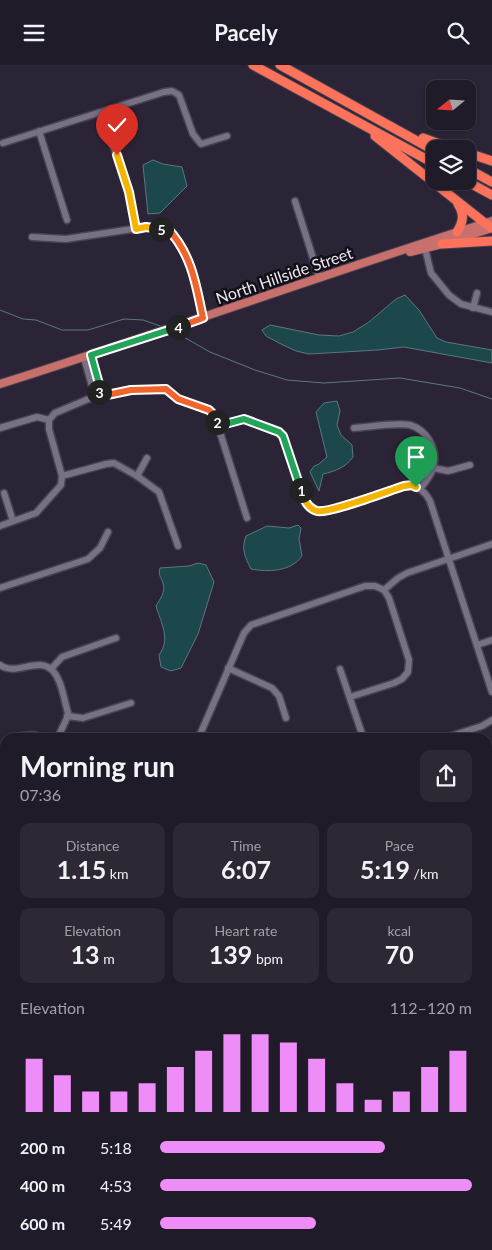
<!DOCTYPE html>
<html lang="en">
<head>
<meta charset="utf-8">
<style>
  :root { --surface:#201b28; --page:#2d2834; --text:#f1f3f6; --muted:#a2a1a8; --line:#3d3945; --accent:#ee8cf8 }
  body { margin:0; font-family:Lato,sans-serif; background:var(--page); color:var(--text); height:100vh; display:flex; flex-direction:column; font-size:19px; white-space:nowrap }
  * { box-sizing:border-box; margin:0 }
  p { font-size:16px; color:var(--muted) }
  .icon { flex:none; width:28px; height:28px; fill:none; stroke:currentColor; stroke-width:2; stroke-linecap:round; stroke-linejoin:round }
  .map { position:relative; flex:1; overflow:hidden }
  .side { position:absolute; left:0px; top:668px; width:492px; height:518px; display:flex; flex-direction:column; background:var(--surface); border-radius:15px 15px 0 0; box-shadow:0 1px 4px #0004,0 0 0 1px var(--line) }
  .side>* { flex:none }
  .needle { width:32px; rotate:252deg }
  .tools { position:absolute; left:426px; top:15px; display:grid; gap:10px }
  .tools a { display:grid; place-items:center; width:50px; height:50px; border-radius:10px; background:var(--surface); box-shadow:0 1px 4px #0004,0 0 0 1px var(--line); font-size:25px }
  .pin { position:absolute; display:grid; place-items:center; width:42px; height:42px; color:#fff; margin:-51px -21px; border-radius:50% 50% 50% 0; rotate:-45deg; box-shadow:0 0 5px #0007 }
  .pin .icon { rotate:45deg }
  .km { position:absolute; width:25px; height:25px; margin:-12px; border-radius:50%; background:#222; color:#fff; font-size:14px; line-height:25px; text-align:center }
  .round { display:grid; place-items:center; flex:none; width:52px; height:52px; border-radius:10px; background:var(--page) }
  .summary { display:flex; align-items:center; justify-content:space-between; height:85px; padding:0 20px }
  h1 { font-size:28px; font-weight:700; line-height:38px }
  .stats { display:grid; grid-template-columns:repeat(3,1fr); gap:8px; height:85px; padding:5px 20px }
  .stats div { display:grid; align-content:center; border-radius:10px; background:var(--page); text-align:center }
  .stats b { font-size:25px; font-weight:700 }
  .stats small { font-size:14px; font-weight:400 }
  .stats p { font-size:14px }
  .chart { height:140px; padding:10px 20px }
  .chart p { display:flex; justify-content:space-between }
  .chart svg { width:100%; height:90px; margin-top:5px; stroke:var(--accent); stroke-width:6 }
  ul { padding:0 20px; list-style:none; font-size:16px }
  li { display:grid; grid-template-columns:80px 60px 1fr; align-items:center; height:38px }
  li i { height:12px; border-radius:6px; background:var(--accent) }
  header { display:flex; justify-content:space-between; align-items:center; height:65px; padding:0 20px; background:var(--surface); font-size:22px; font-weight:700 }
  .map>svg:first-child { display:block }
</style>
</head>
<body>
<header><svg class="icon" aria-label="menu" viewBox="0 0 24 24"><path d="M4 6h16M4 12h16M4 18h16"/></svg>Pacely<svg class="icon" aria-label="search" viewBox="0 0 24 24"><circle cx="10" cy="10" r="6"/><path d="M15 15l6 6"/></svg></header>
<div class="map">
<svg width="492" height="1185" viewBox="0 0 492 1185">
  <rect width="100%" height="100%" fill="#2b2436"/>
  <g fill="#2e4025">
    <path d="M0,791L5,814V849L0,851Z"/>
    <path d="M81,1180H111L105,1182L102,1185H72Z"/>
  </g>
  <g fill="#1c484b" stroke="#5a787e">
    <path d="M153,95L163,99L182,102L187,121L160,148L148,149L143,100Z"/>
    <path d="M405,230L419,245L437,273L446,277L492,285V298L404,282L378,285L309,289L296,286L279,278L266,271L262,265L270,260L319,270L339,271L353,267L369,257L396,234Z"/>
    <path d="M337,336L340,346L337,360L341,370L352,380L353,392C346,402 336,406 323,409L319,426L310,407L314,401L319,399L327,392L316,347L324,338Z"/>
    <path d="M298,460L301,463L299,474L302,491C291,507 268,507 251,504C245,492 241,484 246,471L267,461L289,463Z"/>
    <path d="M198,498L206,500L214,517L198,569L181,603L171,606L161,602L159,590C171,574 161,558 156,541C160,534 166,527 163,518C161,512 158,510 160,503L189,501Z"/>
    <path d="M111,1180H138V1185H102L105,1182Z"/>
  </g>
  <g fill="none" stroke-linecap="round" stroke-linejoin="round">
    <g stroke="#5a787e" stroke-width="1">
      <path d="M0,245L23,254L36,255L62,265H88L124,254L143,255L163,262"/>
      <path d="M173,266L210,287L255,305L287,315L324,318L400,313L460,323L492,334"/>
      <path d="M488,1028L492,1031"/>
    </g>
    <defs>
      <g id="minor">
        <path d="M102,48L129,127L136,164"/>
        <path d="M39,66L67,155"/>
        <path d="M3,78L164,27L172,26L179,30L193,69L201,79L227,71"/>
        <path d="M295,136L319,212"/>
        <path d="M32,172L66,174L146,162L168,164C192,190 196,220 203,253"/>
        <path d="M424,179L431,208L449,230L461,239L492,247"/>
        <path d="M473,243L477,228"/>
        <path d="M84,293L92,321L97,327"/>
        <path d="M97,327L107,330L131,325H166L178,334L209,345L215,351L218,361L244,354L274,364L283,371L304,436C311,444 316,446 326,446L406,421C417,420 425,426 430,436L492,627"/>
        <path d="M218,361L247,453"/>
        <path d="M0,363L37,352L49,355"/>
        <path d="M354,363C369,362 397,357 410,360C427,365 437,383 434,400C433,409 425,417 420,424"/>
        <path d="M433,403L448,406L470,400"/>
        <path d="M62,411L106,399L114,398L137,411L159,427L178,481"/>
        <path d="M137,411L147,393"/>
        <path d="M4,428L13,456"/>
        <path d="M0,461L36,448L61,420L62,411L49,364V355L55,348L93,332L99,319L91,290"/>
        <path d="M0,523L88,494L100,483L108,467"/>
        <path d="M477,580L492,575"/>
        <path d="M0,600C16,612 39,590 53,606C62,616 64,635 68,648L67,653L58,672"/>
        <path d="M228,603L272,623L279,631L286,653"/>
        <path d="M51,604L62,592L116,573"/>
        <path d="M340,604L363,672"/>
        <path d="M350,632L394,618L402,614L408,607L409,595L389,533L384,525"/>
        <path d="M67,651L83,653L131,638"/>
        <path d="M200,669L210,672"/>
        <path d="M21,671L34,670L41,672"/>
        <path d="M199,672L244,568L251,560L365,521H375L384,525L398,513L407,508L492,479"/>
        <path d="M448,672L482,661L492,655"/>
        <path d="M0,1017L5,1018"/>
        <path d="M488,1089L492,1091"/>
        <path d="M461,1180L463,1185"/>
        <path d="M441,1185L457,1180"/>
      </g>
      <g id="major">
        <path d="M410,187L442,179L492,163"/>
        <path d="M0,319C165,267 327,208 492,156"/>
      </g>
      <g id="highway">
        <path d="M253,0L435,99"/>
        <path d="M280,0L435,86"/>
        <path d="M375,71L491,163"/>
        <path d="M423,73L453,84"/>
        <path d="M468,88L492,96"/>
        <path d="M468,104L492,117"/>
        <path d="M466,116L492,130"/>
        <path d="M457,167C463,157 465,150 458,139"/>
        <path d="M442,179L492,176"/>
      </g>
    </defs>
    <use href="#minor" stroke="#484251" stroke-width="9"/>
    <use href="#major" stroke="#484251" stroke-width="10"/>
    <use href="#highway" stroke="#484251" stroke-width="11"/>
    <use href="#minor" stroke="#787085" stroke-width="6"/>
    <use href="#major" stroke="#c8716c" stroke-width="8"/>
    <use href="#highway" stroke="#fd725b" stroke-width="9"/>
  </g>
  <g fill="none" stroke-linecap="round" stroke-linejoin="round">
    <defs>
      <path id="split-1" d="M301,425C304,434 307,443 317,446C328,449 388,426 404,421L412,420L416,422"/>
      <path id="split-2" d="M217,357L218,361L244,354L279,367L283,371L301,425"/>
      <path id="split-3" d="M99,327L107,330L131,325L166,324L178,334L209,345L215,351L217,357"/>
      <path id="split-4" d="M99,327H97L99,319L91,290L178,262"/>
      <path id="split-5" d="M161,164H168C192,190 196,220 203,253L178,262"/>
      <path id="split-6" d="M117,90L129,127L136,164L146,162L161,164"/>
    </defs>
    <use href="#split-1" stroke="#fff" stroke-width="10"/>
    <use href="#split-2" stroke="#fff" stroke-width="10"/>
    <use href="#split-3" stroke="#fff" stroke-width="10"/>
    <use href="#split-4" stroke="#fff" stroke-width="10"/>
    <use href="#split-5" stroke="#fff" stroke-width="10"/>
    <use href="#split-6" stroke="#fff" stroke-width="10"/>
    <use href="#split-1" stroke="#f5b400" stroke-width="6"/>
    <use href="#split-2" stroke="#22a559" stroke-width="6"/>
    <use href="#split-3" stroke="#f0652b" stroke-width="6"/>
    <use href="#split-4" stroke="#22a559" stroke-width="6"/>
    <use href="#split-5" stroke="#f0652b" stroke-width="6"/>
    <use href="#split-6" stroke="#f5b400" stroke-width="6"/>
  </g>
  <g text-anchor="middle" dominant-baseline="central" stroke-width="5" stroke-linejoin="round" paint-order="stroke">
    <g font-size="16" fill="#ece8f4" stroke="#120f17">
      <text transform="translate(284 210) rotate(-19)">North Hillside Street</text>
    </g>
  </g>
</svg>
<div class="tools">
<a><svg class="needle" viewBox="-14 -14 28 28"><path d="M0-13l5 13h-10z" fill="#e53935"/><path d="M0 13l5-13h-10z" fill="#a2a1a8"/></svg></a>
<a><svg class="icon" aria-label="layers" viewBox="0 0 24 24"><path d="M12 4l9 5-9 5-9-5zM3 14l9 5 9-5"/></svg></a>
</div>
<div class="pin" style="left:416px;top:422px;background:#1e9e55"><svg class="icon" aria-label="arrive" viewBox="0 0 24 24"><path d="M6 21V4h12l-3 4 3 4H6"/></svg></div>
<div class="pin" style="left:117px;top:90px;background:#d93025"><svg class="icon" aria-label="check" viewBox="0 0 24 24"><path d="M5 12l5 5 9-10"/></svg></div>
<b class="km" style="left:301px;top:425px">1</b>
<b class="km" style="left:217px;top:357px">2</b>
<b class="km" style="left:99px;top:327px">3</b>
<b class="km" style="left:178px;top:262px">4</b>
<b class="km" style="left:161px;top:164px">5</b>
<section class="side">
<div class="summary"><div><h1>Morning run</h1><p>07:36</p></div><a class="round"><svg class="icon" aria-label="share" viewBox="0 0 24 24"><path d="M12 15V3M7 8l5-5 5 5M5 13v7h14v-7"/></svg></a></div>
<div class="stats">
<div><p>Distance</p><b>1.15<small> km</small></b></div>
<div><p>Time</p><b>6:07</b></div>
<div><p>Pace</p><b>5:19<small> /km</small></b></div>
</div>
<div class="stats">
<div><p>Elevation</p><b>13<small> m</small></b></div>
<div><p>Heart rate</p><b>139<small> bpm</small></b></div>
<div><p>kcal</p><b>70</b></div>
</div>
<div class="chart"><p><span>Elevation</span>112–120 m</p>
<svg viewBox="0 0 160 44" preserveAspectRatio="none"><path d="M5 44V18M15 44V26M25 44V34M35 44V34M45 44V30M55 44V22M65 44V14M75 44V6M85 44V6M95 44V10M105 44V18M115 44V30M125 44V38M135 44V34M145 44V22M155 44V14"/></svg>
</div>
<ul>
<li><b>200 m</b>5:18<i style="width:72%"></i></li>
<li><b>400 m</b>4:53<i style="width:100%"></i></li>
<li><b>600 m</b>5:49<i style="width:50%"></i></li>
</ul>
</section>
</div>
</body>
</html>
